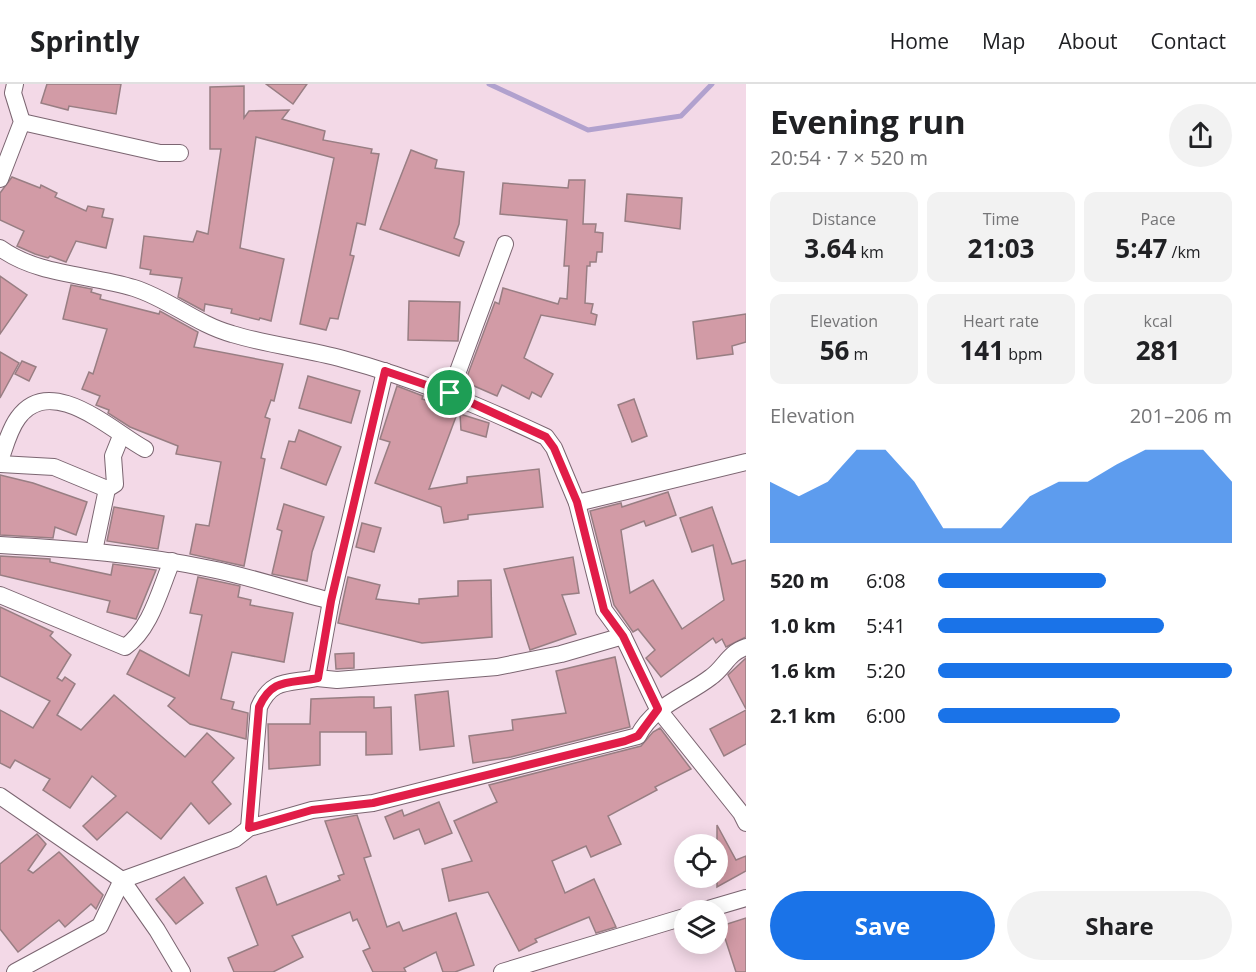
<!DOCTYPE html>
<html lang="en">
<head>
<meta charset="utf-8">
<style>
  :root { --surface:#fff; --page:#f2f2f2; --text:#202124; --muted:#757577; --line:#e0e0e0; --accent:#1a73e8 }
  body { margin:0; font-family:"Open Sans",sans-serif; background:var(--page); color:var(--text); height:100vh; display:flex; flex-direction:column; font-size:22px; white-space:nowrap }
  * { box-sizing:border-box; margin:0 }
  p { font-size:20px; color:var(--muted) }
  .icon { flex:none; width:33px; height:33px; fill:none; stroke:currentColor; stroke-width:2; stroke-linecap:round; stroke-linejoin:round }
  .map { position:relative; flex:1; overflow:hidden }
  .side { display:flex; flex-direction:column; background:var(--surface); width:510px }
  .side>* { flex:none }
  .buttons { position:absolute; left:674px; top:750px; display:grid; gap:12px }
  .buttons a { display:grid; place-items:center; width:54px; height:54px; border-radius:50%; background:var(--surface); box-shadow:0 3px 15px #0003; font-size:30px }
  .pin { position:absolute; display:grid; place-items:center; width:51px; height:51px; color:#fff; margin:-26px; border:3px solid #fff; border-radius:50%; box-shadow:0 2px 6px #0007 }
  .round { display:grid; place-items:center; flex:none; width:63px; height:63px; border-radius:32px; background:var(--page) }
  .overview { display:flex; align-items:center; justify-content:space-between; height:102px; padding:0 24px }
  h1 { font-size:33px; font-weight:700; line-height:45px }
  .figures { display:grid; grid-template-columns:repeat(3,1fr); gap:9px; height:102px; padding:6px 24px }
  .figures div { display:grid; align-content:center; border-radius:12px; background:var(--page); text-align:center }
  .figures b { font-size:26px; font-weight:700 }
  .figures small { font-size:16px; font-weight:400 }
  .figures p { font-size:16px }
  .chart { height:168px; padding:12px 24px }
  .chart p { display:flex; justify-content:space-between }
  .chart svg { width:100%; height:108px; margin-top:6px; fill:var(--accent); opacity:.7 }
  .cta { display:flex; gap:12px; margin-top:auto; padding:12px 24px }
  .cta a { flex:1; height:69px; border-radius:36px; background:var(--accent); color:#fff; font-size:24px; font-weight:700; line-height:69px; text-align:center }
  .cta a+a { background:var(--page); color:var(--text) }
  ul { padding:0 24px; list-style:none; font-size:20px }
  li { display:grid; grid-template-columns:96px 72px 1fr; align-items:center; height:45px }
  li i { height:15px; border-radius:8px; background:var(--accent) }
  header { display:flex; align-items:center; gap:36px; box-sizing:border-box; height:84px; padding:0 30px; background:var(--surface); border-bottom:2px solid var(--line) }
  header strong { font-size:28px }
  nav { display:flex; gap:33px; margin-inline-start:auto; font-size:21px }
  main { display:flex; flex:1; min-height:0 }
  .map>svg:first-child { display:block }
</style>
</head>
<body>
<header>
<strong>Sprintly</strong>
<nav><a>Home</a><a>Map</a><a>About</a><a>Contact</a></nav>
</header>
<main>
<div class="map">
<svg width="746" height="888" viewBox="0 0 746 888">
  <rect width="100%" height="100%" fill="#f3d9e7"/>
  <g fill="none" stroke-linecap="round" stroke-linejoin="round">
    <path stroke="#b1a1ce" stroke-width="5" d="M489,0L588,46L681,32L712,0"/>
  </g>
  <g fill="#d29ba6" stroke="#987e83" stroke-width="1.5">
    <path d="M47,0H121L116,30L69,22L68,26L41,19Z"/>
    <path d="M266,0H307L293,20Z"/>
    <path d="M244,2V34L249,27L289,26L282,35L325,47L323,56L372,65L371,69L379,70L365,141L357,139L350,171L354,172L338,235L330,234L326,246L300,240L334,74L256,53L240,164L284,175L271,237L260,234L259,236L231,229L232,225L205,220L204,227L178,213L182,194L150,190L151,186L140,184L144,152L193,158L197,147L208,150L221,65H210V3Z"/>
    <path d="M411,66L437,76L435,84L464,88L459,140L454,154L464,158L459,172L380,145Z"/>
    <path d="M12,93L40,104L41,101L57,109L55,113L86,127L88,122L104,125L102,133L113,135L106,164L76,157L66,178L50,172L48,174L35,170L17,162L24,147L0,136V109Z"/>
    <path d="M569,96H585L583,140H596L595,148L603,149L602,168H597L596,178H590V182H587L585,219L593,220L591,229L597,231L595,241L541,231L524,274L553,290L541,313L532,308L529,315L502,301L497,312L465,298L495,218L499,220L503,204L558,220L560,214L567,215L569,182H564L567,136L500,130L503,99L568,104Z"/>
    <path d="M627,110L682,114L680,145L625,137Z"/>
    <path d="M0,192L27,211L0,250Z"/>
    <path d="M71,201L92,205L91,208L101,211L100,215L159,230L160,227L198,248L194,263L283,280L274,317L271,316L265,333L270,335L261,374L265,375L244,482L190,470L196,440L209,442L221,378L176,370L178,362L130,343L108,329L109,326L96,321L100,312L82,305L89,288L93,290L107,245L63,235Z"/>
    <path d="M409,217L460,218L458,257L408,256Z"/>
    <path d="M746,230V258L732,262L733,270L697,275L693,238Z"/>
    <path d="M0,268L19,279L0,314Z"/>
    <path d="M22,277L36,283L29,297L15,290Z"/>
    <path d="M308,292L360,307L351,339L299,324Z"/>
    <path d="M397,302L423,312L422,315L456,325L454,329L457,330L429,405L467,399V393L539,385L543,423L468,431V435L444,439L441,423L375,399L390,358L380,355Z"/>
    <path d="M634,315L647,352L632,358L618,321Z"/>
    <path d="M460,330L489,339L486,353L461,346Z"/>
    <path d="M299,346L341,363L326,401L281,384L289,357L295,358Z"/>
    <path d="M0,391L33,399L87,418L76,451L55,443L53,454L0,451Z"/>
    <path d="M668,408L676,431L646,442L644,437L621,446L630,509L653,496L682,545L724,516L713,461L692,468L680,434L712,423L732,480L746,476V553L726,563L722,555L716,559L713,554L661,593L646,574L655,566L638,545L633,548L614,521L590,427L621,419L622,423Z"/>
    <path d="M284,420L324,433L312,468L307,497L272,490L282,447L277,445Z"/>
    <path d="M114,423L164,432L158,465L107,457Z"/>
    <path d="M362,439L381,444L374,468L356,463Z"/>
    <path d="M0,472L50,475V478L111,491L113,480L156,486L136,535L107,528L110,517L0,491Z"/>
    <path d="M573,473L579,509L562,511L576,550L530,566L504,485Z"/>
    <path d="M198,493L240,502L238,513L251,516L250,521L293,529L284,578L232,568L221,615L234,618L232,625L248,629L246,655L190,640L168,622L175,614L127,590L140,566L189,592L202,531L190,529Z"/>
    <path d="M348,493L380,501L376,515L419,520V515L458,512V497L491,496L492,553L422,559L338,539Z"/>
    <path d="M0,523L53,548L50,552L71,571L57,594L62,597L65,593L75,600L57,631L81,646L114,611L185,673L207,649L234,674L212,698L231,720L209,740L191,719L161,755L127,728L97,756L83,742L116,712L92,692L70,724L43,706L50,695L15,676L10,684L0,679V626L33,644L50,617L0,592Z"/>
    <path d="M354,569V584L336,585L335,570Z"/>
    <path d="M615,573L630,643L511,673L473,679L469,652L513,646L512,636L566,629L556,587Z"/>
    <path d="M746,574V625L728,591Z"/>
    <path d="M448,607L454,662L420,666L415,611Z"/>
    <path d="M360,613H374V624L391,623L392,670L366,671V648H320V681L269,685L268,640H310L311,615Z"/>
    <path d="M746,626V660L724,672L710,645Z"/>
    <path d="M660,644L691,685L655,703L657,706L608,732L621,760L591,773L586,762L552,777L565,809L594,795L616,843L596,849L589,833L535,855L537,858L519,867L488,808L449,817L442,785L472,777L454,737L497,718L489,701L641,662L653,648Z"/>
    <path d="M439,718L452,749L425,760L419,745L394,755L385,733L402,726L404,732Z"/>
    <path d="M357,731L371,772L364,774L387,843L399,838L403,847L456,829L474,881L455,888H443L436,868L404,884L406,888H373L363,867L370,864L357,835L353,837L350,828L292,852L303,873L273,888H234L228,874L258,861L236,804L266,792L277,821L340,796L338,792L344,790L325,737Z"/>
    <path d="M717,741L736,776L746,772V787L717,803Z"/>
    <path d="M37,750L46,760L28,786L33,789L59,768L103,811L96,825L91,820L65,843L59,836L18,868L0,845V780Z"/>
    <path d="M184,793L203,819L176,840L156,815Z"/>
    <path d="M746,834V888H736L721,842Z"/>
  </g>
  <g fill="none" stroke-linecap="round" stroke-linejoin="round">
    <defs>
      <g id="street">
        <path d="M22,38L160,69H180"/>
        <path d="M0,95L22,38L13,9L15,0"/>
        <path d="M0,164C39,192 89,190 134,204C169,215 196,240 232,250C268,261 307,265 343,275C414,294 480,322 546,353L554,364L577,419L604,526L623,552L658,625L741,729L746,739"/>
        <path d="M450,309L505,160"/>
        <path d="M0,377C5,363 9,346 18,334C51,288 113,348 145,365"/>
        <path d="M0,380L54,383L107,405"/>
        <path d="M577,419L746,378"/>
        <path d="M0,461C71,465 141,470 211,485C252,493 291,507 331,517L317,594L337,596L497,583L561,570L623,552"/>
        <path d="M94,467L107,405L115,400L113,372L121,352"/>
        <path d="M0,511L125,563C151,545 160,505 172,477"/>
        <path d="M331,517L385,287"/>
        <path d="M0,712L122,796L157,846L182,888"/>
        <path d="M249,744L259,623C272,594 288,600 317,594"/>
        <path d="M705,826L746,814"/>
        <path d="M15,888L100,842L122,796L235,755L249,744L312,726L373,719L638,652C654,621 685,613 711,593C725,583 728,569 746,563"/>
        <path d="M502,888L684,833"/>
      </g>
    </defs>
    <use href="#street" stroke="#7b6571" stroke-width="18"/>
    <use href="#street" stroke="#fff" stroke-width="16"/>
  </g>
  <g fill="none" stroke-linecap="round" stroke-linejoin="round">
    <defs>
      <path id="route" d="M385,287L450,309L546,353L554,364L577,418L604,526L623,552L658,625L638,652L625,657L373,719L312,726L249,744L259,623C272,594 288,600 318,594L331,517Z"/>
    </defs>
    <use href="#route" stroke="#fff" stroke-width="12"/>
    <use href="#route" stroke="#e11d48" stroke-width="8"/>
  </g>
</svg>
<div class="buttons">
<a><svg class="icon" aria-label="locate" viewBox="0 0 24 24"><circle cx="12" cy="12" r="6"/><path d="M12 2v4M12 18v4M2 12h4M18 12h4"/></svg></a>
<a><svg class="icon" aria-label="layers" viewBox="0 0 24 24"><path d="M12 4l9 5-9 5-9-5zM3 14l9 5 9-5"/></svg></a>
</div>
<div class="pin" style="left:450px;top:309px;background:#1e9e55"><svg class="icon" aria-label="arrive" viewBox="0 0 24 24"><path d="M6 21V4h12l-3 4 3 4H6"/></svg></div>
</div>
<section class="side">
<div class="overview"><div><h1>Evening run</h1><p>20:54 · 7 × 520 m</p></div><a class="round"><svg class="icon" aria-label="share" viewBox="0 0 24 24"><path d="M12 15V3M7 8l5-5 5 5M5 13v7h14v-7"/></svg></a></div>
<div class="figures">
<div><p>Distance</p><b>3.64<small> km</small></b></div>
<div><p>Time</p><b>21:03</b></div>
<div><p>Pace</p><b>5:47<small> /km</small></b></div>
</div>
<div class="figures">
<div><p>Elevation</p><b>56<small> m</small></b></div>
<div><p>Heart rate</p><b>141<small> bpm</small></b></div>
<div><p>kcal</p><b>281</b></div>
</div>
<div class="chart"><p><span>Elevation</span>201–206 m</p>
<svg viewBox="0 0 160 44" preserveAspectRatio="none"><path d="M0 44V19L10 25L20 19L30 6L40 6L50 19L60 38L70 38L80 38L90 25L100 19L110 19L120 12L130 6L140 6L150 6L160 19V44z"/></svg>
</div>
<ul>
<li><b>520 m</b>6:08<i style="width:57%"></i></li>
<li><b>1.0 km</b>5:41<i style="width:77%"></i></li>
<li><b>1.6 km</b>5:20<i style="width:100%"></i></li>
<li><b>2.1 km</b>6:00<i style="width:62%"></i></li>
</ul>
<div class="cta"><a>Save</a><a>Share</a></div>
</section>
</main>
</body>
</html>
